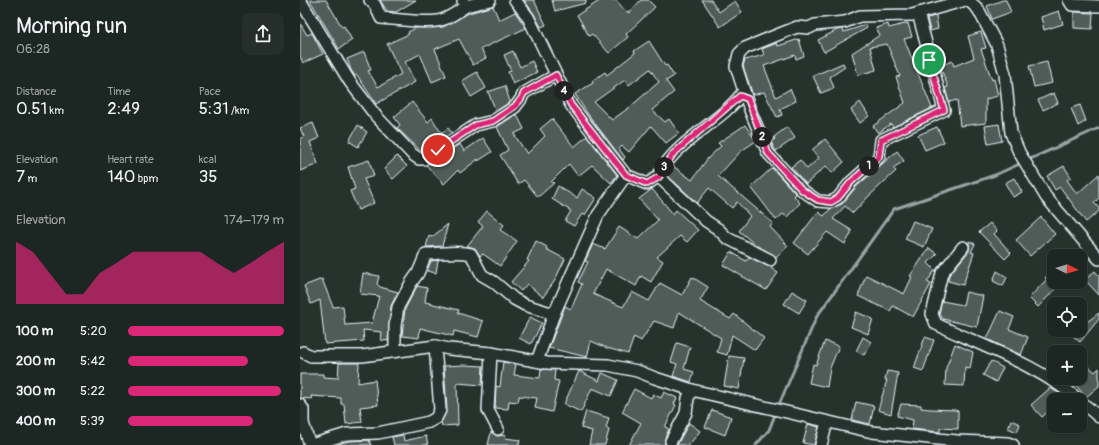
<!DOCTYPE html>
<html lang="en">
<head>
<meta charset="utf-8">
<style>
  :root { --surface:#1c2622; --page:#252e2a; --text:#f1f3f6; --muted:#a0a5a5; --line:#3a4340; --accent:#db2777 }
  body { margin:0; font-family:Pangolin,sans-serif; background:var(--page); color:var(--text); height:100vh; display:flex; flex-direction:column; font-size:15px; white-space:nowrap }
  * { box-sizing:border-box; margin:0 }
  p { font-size:13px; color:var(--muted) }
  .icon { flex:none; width:22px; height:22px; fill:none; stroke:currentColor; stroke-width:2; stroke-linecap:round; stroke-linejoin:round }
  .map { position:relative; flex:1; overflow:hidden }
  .sheet { display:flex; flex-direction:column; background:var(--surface); width:300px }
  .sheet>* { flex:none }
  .needle { width:26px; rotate:95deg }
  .fabs { position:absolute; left:747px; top:249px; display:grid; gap:8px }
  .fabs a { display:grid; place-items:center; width:40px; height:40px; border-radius:8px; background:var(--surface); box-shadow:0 1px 3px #0004,0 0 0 1px var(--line); font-size:20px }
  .pin { position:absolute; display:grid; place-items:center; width:34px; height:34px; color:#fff; margin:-17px; border:2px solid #fff; border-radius:50%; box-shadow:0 1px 4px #0007 }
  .km { position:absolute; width:20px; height:20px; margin:-10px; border-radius:50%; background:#222; color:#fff; font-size:11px; line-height:20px; text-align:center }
  .round { display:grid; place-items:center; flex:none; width:42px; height:42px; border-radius:8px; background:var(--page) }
  .headline { display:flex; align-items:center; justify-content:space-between; height:68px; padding:0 16px }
  h1 { font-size:22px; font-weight:600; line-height:30px }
  .stats { display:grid; grid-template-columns:repeat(3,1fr); gap:6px; height:68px; padding:4px 16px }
  .stats div { display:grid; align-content:center }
  .stats b { font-size:17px; font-weight:600 }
  .stats small { font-size:11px; font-weight:400 }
  .stats p { font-size:11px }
  .chart { height:112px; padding:8px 16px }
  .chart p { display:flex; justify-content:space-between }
  .chart svg { width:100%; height:72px; margin-top:4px; fill:var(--accent); opacity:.7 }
  ul { padding:0 16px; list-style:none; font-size:13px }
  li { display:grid; grid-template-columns:64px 48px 1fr; align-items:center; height:30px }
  li i { height:10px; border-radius:5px; background:var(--accent) }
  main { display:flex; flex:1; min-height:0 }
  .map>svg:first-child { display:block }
</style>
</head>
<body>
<main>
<section class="sheet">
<div class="headline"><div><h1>Morning run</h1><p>06:28</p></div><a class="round"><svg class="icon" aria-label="share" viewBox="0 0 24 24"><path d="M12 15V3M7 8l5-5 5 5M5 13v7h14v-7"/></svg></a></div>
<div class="stats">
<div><p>Distance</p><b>0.51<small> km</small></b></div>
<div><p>Time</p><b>2:49</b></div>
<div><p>Pace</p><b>5:31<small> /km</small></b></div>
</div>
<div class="stats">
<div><p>Elevation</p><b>7<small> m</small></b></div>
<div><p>Heart rate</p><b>140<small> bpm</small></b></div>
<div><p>kcal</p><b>35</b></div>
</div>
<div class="chart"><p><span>Elevation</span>174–179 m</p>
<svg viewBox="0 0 160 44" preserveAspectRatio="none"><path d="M0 44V6L10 12L20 25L30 38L40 38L50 25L60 19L70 12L80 12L90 12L100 12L110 12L120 19L130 25L140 19L150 12L160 6V44z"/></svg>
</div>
<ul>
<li><b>100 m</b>5:20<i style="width:100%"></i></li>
<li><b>200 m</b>5:42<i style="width:77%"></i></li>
<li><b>300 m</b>5:22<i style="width:98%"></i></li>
<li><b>400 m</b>5:39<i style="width:80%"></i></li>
</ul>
</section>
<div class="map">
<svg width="799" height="445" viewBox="0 0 799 445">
  <rect width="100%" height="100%" fill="#26332d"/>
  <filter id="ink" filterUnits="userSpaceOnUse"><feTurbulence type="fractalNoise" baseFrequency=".025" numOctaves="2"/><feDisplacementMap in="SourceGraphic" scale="8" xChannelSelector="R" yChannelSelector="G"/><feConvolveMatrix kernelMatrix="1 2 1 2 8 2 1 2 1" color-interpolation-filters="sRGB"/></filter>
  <g filter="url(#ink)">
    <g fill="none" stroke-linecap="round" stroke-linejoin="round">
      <g stroke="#98a3a5" stroke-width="3">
        <path d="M478,407L517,316L594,209L695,175L799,128"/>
        <path d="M456,445L469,430L476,412"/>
      </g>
    </g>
    <g fill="#505c59" stroke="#e8f1f8" fill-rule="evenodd">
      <path d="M10,0H26L42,27L44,26L52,40L39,49Z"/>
      <path d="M80,0H116L96,12L87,11Z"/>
      <path d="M224,0H234L246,25L241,27L234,14Z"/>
      <path d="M252,0H286V3L255,11Z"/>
      <path d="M301,0H316L326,12L328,11L329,13L341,0H348L355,7L326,34L328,37L309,53L292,34L289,36L277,15Z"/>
      <path d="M402,0H411L419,12L435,1L442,12L420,27Z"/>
      <path d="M703,0H706L711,12L692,19L687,6Z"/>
      <path d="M193,6L199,20L215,12L226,28L181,49L186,58L173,65L159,39L135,49L146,76L132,82L120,54L105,62L115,82L76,104L57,75L55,76L51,70L47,59L64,52L71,70L68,71L78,87L101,74L87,44L109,34L108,32L116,28L143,27L169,13Z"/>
      <path d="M759,11L763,24L744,30L741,17Z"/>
      <path d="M774,12L793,13L792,29L774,28Z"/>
      <path d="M636,16L638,29L630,31L627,18Z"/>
      <path d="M0,23L7,35L12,33L23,54L3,63L0,56Z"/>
      <path d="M608,23L612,37L604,39L632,108L593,127L591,124L578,133L573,126L605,103L596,77L600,76L587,44L570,47L576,70L558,75L552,53L580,35L576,28L588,24L589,28Z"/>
      <path d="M566,25L567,28L524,52L518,40L537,30L543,29L544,32Z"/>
      <path d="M681,32L686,48L681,49L692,80L694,79L698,96L686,99V123L660,126L657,100L649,102L645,88L648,87L640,66L652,61L654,66L674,58L668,36Z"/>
      <path d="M499,39L504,56L496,59L495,55L464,66L476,97L490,89L496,101L480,109L482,115L477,117L464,92L453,95L443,66L445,60L464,55L462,49L477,43L478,46Z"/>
      <path d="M349,41L365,66L367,65L374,76L366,81L374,92L352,110L365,122L369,119L379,133L366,143L351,126L329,152L322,146L319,149L325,157L323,160L287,113L275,94L293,83L292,81L305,72L307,75L335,53L334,51ZM350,69L359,82L330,107L312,120L294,102L325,80L329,85Z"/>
      <path d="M213,51L220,67L232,61L237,72L213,84L208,72L211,71L204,55Z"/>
      <path d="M747,62L752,83L734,87L729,66Z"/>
      <path d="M543,63L545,67L530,77L534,88L521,93L513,76Z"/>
      <path d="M177,72L186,88L171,97L162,81Z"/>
      <path d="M205,86L210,102L196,111L188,92Z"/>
      <path d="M754,93L758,103L743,110L738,100Z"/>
      <path d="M112,102L128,122L132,118L140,131L143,132L148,128L152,133L122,152L97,128L100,125L94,117Z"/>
      <path d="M560,102L569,116L560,123L551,110Z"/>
      <path d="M780,105L786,121L778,126L771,108Z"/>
      <path d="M215,115H217L224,129L214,134L227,154L245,136L240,129L252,119L274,147L287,136L317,175L311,183L292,165L278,176L269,164L251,182L254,183L238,197L224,180L218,184L200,155L208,150L197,127Z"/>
      <path d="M13,123L19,138L10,142L18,164L0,171V139L4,137L0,128Z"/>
      <path d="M699,124L702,141L688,144L685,126Z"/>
      <path d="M58,125L67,132L58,147L49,141Z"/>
      <path d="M445,125L456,141L441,151L418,176L473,223L470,227L488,246L476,257L456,245L439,231L450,216L437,202L432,208L409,188L397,203L367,175L373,166L392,180L408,158L421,146L418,143Z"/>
      <path d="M487,127L495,138L476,151L471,142L475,139L474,137Z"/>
      <path d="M637,127L644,142L625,150L618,135Z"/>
      <path d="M183,138L192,152L178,161V159L160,173L158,170L144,184L126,165L160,144L164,151Z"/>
      <path d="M525,139L544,162L532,173L526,166L506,184L491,167L500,160L507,169L519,158L512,150Z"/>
      <path d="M597,151L604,161L593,168L596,171L568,197L553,213L545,206L533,219L551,230V234L545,244L527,232L508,254L494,243L518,212L524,216L530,209L542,204L556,187Z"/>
      <path d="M97,156L107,166L93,179L84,169Z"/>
      <path d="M69,160L74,176L64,179L74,203L58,210L50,191L55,189L48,167Z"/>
      <path d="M764,166L771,177L767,180L777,194L799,174V198L794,203L799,208V211L786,222L760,187L755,190L747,176Z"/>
      <path d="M472,168L496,194L494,196L500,203L487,217L483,214L476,220L451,187Z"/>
      <path d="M714,178L722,192L713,197L705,183Z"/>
      <path d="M258,186L277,198L282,189L296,198L285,215L282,214L274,226L265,221L271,211L252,199Z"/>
      <path d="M352,189L373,214L376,210L398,230L387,242L380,236L357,257L363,261L351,282L341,276L336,286L306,269L293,294L323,307L332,292L349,301L360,283L382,295L392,277L408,287L400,301L430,319L434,314L464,338L455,350L432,335L427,355L417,352L421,338L379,312L374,328L354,321L341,341L334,337L328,354L307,348L291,341L287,357L249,348L265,306L271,309L282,284L278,282L288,262L285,261L293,244L305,249L319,227L338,239L358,220L339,199Z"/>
      <path d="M187,211L204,225L200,230L217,241L200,266L183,254L180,256L175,248L167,246L183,226L178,222Z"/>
      <path d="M741,217L755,234L730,256L716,240Z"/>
      <path d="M613,221L632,229L624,247L605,239Z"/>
      <path d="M690,223L697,231L694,234L711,253L705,259L679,232Z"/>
      <path d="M148,224L142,246L126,247L129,236L132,237Z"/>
      <path d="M236,241L247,247L246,249L265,259L254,282L243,297L227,284L221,291L211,282L229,261L227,260Z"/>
      <path d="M669,241L675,244L671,252L674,253L663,285L648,281L649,275L669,251Z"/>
      <path d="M629,248L637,254L628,263L635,270L627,282L631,284L613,317L593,306L590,311L558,296L566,275L604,294L612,277L610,276Z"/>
      <path d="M431,252L446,261L449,257L467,266H472L471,268L478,273L466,290L423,265Z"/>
      <path d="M138,260L136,273L127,271L131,261Z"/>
      <path d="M754,268V282H762L738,307L729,298L747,279L745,278Z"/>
      <path d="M697,271L707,277L703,286L693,281Z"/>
      <path d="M795,271L799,276V295L785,280Z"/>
      <path d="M63,273L79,276L77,284L80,287L98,292L91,306L88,341L81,340L82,332L63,330L64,341L25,344L20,300L11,304L4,286L22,279L33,307L43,306L45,325L72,323L79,296L60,294Z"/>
      <path d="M117,286L127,288L125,302L159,310L158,313L183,321L178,337L154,331L153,336L120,328L119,338L102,336L105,309Z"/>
      <path d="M492,291L507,300L499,313L484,304Z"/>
      <path d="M666,292L683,296L677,327L643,319L639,313L642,301L663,305Z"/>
      <path d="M700,311L714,317L709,329L728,337L721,355L687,339Z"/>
      <path d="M556,312L573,319L568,334L551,327Z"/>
      <path d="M799,313V319L780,342L766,330H780V327Z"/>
      <path d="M230,317L242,323L231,344L219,338Z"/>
      <path d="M563,337L571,342L564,355L556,351Z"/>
      <path d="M625,337L634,340L623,371L614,368Z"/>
      <path d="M525,341L539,346L530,368L527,387L509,383L513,364L516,365Z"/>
      <path d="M377,343L390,347L384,369L394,372L391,382L373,376L377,364L371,362Z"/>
      <path d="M655,344L673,352L670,369L665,367L664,386L645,385L646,368Z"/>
      <path d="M429,356L444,358L439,389L424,386Z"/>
      <path d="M780,359L795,372L799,368V386L786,397L771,380L768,383L761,378H780Z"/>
      <path d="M691,361L703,368L696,382L683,375Z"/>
      <path d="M203,362L216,364L214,375L240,378L241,369L255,370L254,380L259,381L252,412L235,408L237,398L219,396L218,402L209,401L208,409L195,408L196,386L200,387Z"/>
      <path d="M39,363H59L58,383L75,380L78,405L60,407L62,422L46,424L44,404H41V398L11,396L12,399L0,398V374H23V377L38,378Z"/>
      <path d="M164,365L183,366L182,385L157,383L158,425L142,426L141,422L147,409L144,366Z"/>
      <path d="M279,371L299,381L302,373L318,380L311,396L292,388L281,412L264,404Z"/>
      <path d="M587,371L598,373L591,414L578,410L587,380H585Z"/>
      <path d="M750,388L759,393L757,396L760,400H754V406L742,417L731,405Z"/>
      <path d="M334,389L351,398L353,394L361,398L364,392L377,398L374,404L376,405L365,427L369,429L365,438V445H329L341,423L322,412Z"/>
      <path d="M556,402L574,406L570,424L552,420Z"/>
      <path d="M601,404L621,405V408L630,409L655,410L658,411V429L640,428V432L612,429L613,420L597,416Z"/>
      <path d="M412,410L431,417L425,435L405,427Z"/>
      <path d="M286,411L309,418L306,428L309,430L305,445H289L292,431L281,428Z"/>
      <path d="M711,420L720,424L717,432L708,428Z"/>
      <path d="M389,423L400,431L389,445H377Z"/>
      <path d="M508,424L519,427L514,445L503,443Z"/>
      <path d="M191,432L197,436L206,435L205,438L220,440L219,445H188Z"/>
      <path d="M103,435L104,441L126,436L128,445H94L92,437Z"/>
      <path d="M69,440L71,445H40V443L48,441Z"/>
    </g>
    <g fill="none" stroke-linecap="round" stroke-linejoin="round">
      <defs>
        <g id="street">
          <path d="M0,0L50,82L76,116L112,154L119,159H124L176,125L193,121L215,107L221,99L224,93L256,75"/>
          <path d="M70,0L75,5L81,18C95,19 131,24 141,20C150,18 158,11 166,6"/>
          <path d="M215,0L228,17L271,105L326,175L347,184C365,174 360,168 373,155C394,132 425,117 444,91"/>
          <path d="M668,0L678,9L697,45L705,74L711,133L719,152L746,197L799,259"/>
          <path d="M769,0L772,5L799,6"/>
          <path d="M163,1L166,6L190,0"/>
          <path d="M618,13L644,110L581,140L579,157L551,182L538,198L531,202L518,201L502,190L468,153L450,110L436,66L439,54L445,48L497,27L509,28L515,25L545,22L560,16L612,15L666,0"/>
          <path d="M359,177L406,221L418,229L427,238L470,260"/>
          <path d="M663,247L642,273L632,314L636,324C684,347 738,365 779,400"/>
          <path d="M95,351V326L98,307L111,283L118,273L126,254C140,254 158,250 171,254L182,275L194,282L214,299L225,305L254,314"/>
          <path d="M3,352L11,356H62L135,346L149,349L191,353L247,363L308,365L337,371L355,378L392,390L572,432L657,441L708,443L713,445"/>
          <path d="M191,353L188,410L198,429"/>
          <path d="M237,361L254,314L298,215L326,175"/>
          <path d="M780,401L799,417"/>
          <path d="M0,405L3,409V423L10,445"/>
          <path d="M371,441L386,413L388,398L392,390"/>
          <path d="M11,445L47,434L78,433L129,422L136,418L140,410L135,346"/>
          <path d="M521,445L527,422"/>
        </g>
      </defs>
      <use href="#street" stroke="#e8f1f8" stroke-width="14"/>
      <use href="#street" stroke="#26332d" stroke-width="11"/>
    </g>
  </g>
  <g fill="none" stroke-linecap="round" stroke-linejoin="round" filter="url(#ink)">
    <defs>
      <path id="route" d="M138,150L176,125L193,121L215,106L221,99L224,93L256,75L271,105L326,175L347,184L359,177L373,154L440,96L448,99L468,153L502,190L518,200L531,202L538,198L551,182L579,157L581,140L644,110L629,60"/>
    </defs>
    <use href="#route" stroke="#fff" stroke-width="8"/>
    <use href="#route" stroke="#db2777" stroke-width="5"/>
  </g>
</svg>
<div class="fabs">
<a><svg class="needle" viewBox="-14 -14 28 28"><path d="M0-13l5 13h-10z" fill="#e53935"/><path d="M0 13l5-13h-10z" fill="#a0a5a5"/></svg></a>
<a><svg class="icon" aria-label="locate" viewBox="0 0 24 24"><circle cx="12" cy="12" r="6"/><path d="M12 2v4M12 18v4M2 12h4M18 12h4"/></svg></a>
<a>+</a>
<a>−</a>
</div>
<div class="pin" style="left:629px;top:60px;background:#1e9e55"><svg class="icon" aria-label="arrive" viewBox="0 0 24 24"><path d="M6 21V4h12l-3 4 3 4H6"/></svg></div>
<div class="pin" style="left:138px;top:150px;background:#d93025"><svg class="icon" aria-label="check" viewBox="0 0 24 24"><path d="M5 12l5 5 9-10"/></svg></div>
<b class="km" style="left:569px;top:166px">1</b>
<b class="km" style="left:462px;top:137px">2</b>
<b class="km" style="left:364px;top:167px">3</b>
<b class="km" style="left:264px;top:91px">4</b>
</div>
</main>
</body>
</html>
